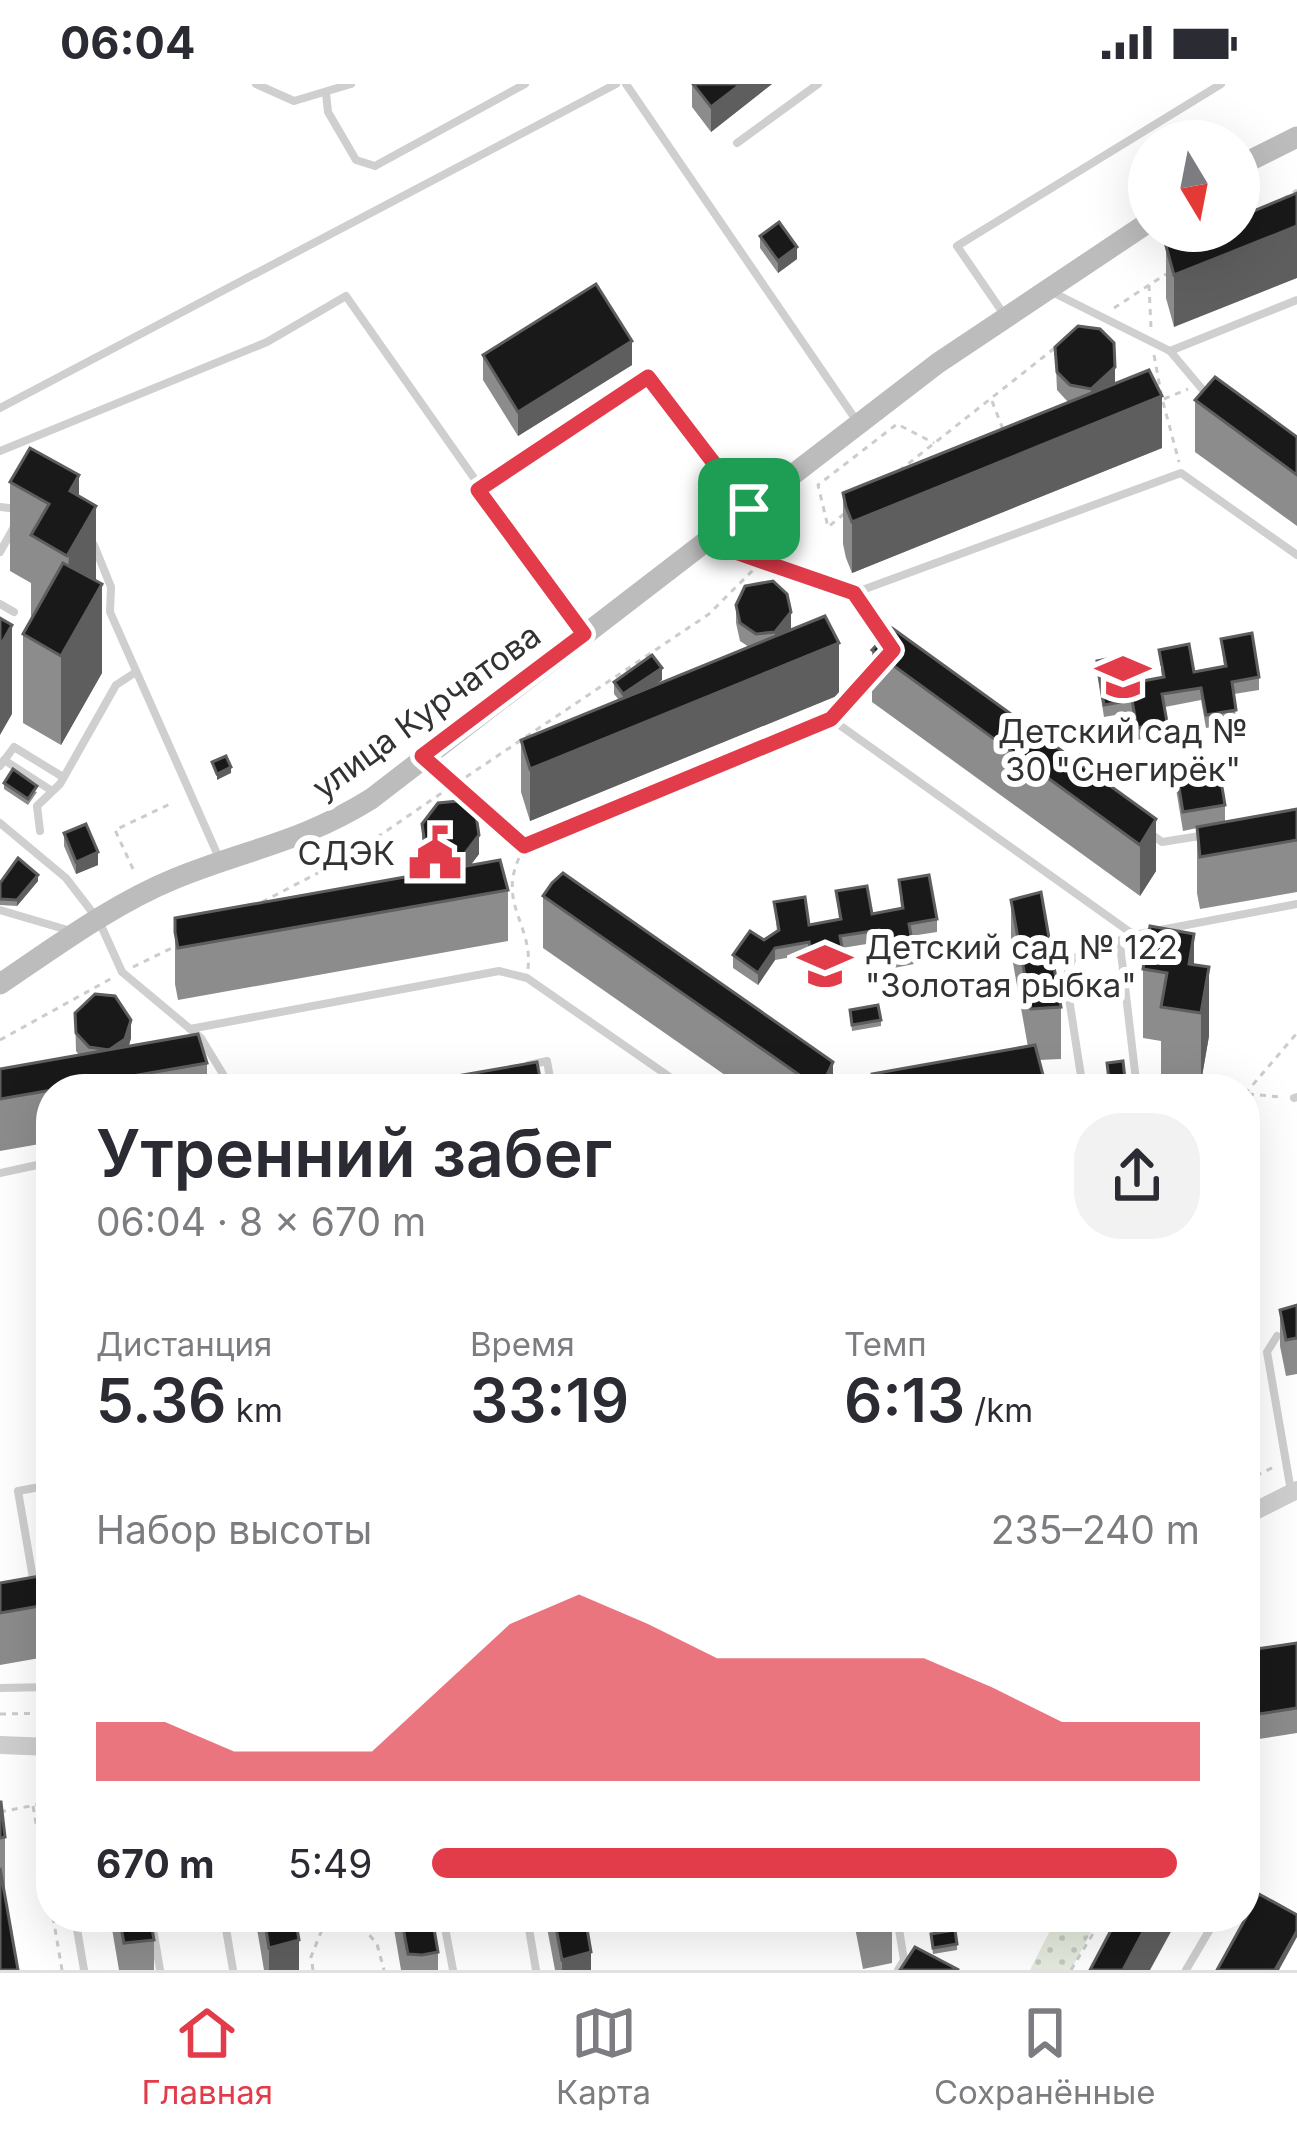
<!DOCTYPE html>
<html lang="ru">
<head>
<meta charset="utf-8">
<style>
  :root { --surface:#fff; --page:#f2f2f3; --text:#2b2b33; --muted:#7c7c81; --line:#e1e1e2; --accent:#e23b4a }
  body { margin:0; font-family:Inter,sans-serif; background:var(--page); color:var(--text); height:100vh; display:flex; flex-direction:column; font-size:45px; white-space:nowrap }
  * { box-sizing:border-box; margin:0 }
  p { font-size:39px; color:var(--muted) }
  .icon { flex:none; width:66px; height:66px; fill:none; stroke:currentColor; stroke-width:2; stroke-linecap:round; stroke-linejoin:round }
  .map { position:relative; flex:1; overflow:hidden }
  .side { position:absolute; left:36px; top:990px; width:1224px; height:858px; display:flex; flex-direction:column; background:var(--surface); border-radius:48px; box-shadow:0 12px 48px #0002 }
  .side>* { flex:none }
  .needle { width:78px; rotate:170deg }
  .controls { position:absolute; left:1128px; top:36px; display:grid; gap:24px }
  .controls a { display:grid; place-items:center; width:132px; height:132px; border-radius:50%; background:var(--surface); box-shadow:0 12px 48px #0002; font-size:60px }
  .pin { position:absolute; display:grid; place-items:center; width:102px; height:102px; color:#fff; margin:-51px; border-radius:24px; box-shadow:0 6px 18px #0006 }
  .round { display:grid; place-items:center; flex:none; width:126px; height:126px; border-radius:48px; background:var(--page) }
  .overview { display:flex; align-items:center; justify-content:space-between; height:204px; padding:0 60px }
  h1 { font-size:66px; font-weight:600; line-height:90px }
  .figures { display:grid; grid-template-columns:repeat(3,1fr); gap:18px; height:204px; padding:12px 60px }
  .figures div { display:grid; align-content:center }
  .figures b { font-size:60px; font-weight:600 }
  .figures small { font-size:33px; font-weight:400 }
  .figures p { font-size:33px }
  .chart { height:336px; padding:24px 60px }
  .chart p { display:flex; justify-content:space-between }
  .chart svg { width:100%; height:216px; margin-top:12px; fill:var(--accent); opacity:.7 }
  ul { padding:0 60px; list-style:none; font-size:39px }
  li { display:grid; grid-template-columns:192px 144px 1fr; align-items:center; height:90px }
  li i { height:30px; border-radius:15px; background:var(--accent) }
  .status { display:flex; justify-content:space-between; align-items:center; height:84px; padding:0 60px; background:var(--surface); direction:ltr }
  .status svg { height:33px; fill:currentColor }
  .menu { display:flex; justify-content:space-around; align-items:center; height:168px; border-top:3px solid var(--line); background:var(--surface); font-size:33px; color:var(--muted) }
  .menu a { display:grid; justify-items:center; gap:6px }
  .menu .on { color:var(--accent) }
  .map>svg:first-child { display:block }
</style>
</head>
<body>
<div class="status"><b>06:04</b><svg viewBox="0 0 49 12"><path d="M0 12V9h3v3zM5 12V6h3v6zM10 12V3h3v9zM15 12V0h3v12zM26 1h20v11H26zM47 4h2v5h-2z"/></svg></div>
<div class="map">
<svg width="1297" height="1886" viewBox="0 0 1297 1886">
  <defs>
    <pattern id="park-dots" width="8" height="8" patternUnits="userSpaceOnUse" patternTransform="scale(3)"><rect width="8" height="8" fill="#e5ebde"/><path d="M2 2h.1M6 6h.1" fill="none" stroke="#c5cabf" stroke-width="1.8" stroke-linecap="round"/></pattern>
  </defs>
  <rect width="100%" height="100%" fill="#fff"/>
  <path fill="url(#park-dots)" d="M1057,1833H1082L1095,1840L1071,1886H1030Z"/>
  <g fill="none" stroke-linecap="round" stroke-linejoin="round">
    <g stroke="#ccc" stroke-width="3" stroke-dasharray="6 6" stroke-linecap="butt">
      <path d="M1283,115L1297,106"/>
      <path d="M1149,201L1151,244"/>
      <path d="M1114,224L1166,190"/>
      <path d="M1154,271L1161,309"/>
      <path d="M1164,315L1188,305"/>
      <path d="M992,317L1004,348"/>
      <path d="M1163,318L1179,378"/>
      <path d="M899,387L1056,263"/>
      <path d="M844,430L828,443L818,401L897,340L934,359"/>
      <path d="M838,627L872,589"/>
      <path d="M466,693L709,530L754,485"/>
      <path d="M519,774C498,820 533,841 528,885"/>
      <path d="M133,785L115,746L170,720"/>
      <path d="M262,818L347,774L443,708"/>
      <path d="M133,883L178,861"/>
      <path d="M0,956L114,893"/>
      <path d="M1245,1010L1297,949"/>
      <path d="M1248,1010L1281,1013"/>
      <path d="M1245,1397L1276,1382"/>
      <path d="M0,1630L51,1629"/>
      <path d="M33,1722L51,1823"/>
      <path d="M0,1728L51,1718"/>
      <path d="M53,1833L62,1886"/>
      <path d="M354,1833L377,1860L384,1886"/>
      <path d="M313,1886L311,1873L327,1833"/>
      <path d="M1071,1886L1103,1833"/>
    </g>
    <g stroke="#cfcfcf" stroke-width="8">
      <path d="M256,0L294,17L351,0"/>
      <path d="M626,0L858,339"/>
      <path d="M326,9L328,28L356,76L375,82L525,0"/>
      <path d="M737,59L818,0"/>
      <path d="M1050,207L1170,267L1297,216"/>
      <path d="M1003,229L957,162L1221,0"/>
      <path d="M1170,267L1208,312"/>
      <path d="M0,324L616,0"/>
      <path d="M0,367L267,258L346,212L583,549"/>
      <path d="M479,406L648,293L746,421"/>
      <path d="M0,423L18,425"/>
      <path d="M722,451L738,469L854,509L888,559"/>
      <path d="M94,461L111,503L110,528L219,774"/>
      <path d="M0,468L14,443"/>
      <path d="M854,509L1181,389L1297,471"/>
      <path d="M0,520L14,528"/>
      <path d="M4,676L49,705"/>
      <path d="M427,677L524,762L831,635L1134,851"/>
      <path d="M0,682L14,663L63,693"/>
      <path d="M0,739L66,794L99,837L122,888L201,954L232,1005"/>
      <path d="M40,747L37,722L60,700L116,601L136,588"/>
      <path d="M1147,747L1162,758L1206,751"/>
      <path d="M0,826L71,847"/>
      <path d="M1120,860L1137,1005"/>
      <path d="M190,945L499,887L527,894L687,1005"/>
      <path d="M529,981L547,977L552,1005"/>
      <path d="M1083,1005L1066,895L1072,875L1134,851L1297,820"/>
      <path d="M1294,1014L1297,1013"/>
      <path d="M0,1089L51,1078"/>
      <path d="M1277,1252L1267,1268L1291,1407"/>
      <path d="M34,1500L18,1407L51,1401"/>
      <path d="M0,1604L51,1603"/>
      <path d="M45,1664L51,1697"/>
      <path d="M75,1833L84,1886"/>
      <path d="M151,1833L160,1886"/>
      <path d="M224,1833L233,1886"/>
      <path d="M443,1833L453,1886"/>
      <path d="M527,1833L536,1886"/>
      <path d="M897,1833L904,1876L898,1886"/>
      <path d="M1186,1886L1213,1840L1212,1833"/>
    </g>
    <g stroke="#cfcfcf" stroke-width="18">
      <path d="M1245,1432L1297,1406"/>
      <path d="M0,1661L51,1663"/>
    </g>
    <g stroke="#bcbcbc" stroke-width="21">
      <path d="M1239,82L1297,53"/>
      <path d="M0,900C55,863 113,820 174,795C247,765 300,759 371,715L938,279L1149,138"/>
    </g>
  </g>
  <g fill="#8c8c8c">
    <path d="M692,0H772L711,48L692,23Z"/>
    <path d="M1297,109L1174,243L1166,214V162Z"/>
    <path d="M760,152L797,175L778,189L760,164Z"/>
    <path d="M1055,263L1115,299L1162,364L852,489L846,474L843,460V409L1068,318L1057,306Z"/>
    <path d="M483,271L632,281L518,352L483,296Z"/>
    <path d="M1195,316L1297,353V442L1195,368Z"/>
    <path d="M10,398L79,412L96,497L102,589L61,661L23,639V550L31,535V499L10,487Z"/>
    <path d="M736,521L791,547L839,611L530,737L521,708V656L619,616L614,610V598L662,596L652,603L749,563L740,557L736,539Z"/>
    <path d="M1221,555L1259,593V606L1234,610L1236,638L1206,644L1201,616L1165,623L1167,651L1137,656L1132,628L1104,633L1097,589V577L1132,599L1162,594L1159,566L1194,588L1224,583Z"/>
    <path d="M872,566L1156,735V787L1140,812L872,618Z"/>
    <path d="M1176,686L1225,721V738L1297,725V808L1200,825L1197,809V744L1183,747L1176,705Z"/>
    <path d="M4,699L37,708L28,721L4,705Z"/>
    <path d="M422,740L479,770L470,782L508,806V857L178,916L175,900V834L437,788L425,779L422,759Z"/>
    <path d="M64,749L98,781L76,790L64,762Z"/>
    <path d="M899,796L937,835V848L911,852L914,880L884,886L879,858L842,864L845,893L814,898L809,870L775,876L758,901L733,884V871L777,847L774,818L809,841L839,835L836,807L872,830L901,824Z"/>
    <path d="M38,797L17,822L0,821V799Z"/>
    <path d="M543,812L833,1005H745L543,864Z"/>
    <path d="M1011,816L1061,923V975L1039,976L1043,991V1005H872L1028,963L1011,868Z"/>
    <path d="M1194,881L1209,952L1201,998L1161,991V957L1143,954V885Z"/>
    <path d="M850,926L881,936V942L852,947Z"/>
    <path d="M75,929L131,954L129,962L207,979V1005H51V1058L0,1067V985L79,971L76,967Z"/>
    <path d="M1297,1221V1290L1286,1292L1280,1262V1226Z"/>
    <path d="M51,1376V1572L0,1581V1499L50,1490L39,1430V1378Z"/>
    <path d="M1297,1559V1649L1259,1655L1249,1591V1566Z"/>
    <path d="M0,1718L5,1753V1804L4,1805L0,1886Z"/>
    <path d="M110,1833H150L154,1856V1886H119Z"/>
    <path d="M255,1833H295L299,1886H264Z"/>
    <path d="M392,1833H432L438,1868V1886H401Z"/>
    <path d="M545,1833H585L591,1886H555Z"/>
    <path d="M853,1833H892V1879L863,1885Z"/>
    <path d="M931,1850L957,1860V1866L933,1870Z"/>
  </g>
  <g fill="#5e5e5e">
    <path d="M741,0H772L711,48V23Z"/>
    <path d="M1297,142V194L1174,243V191Z"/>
    <path d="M797,163V175L778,189V177Z"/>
    <path d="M632,257V281L518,352V328Z"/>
    <path d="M1115,283V302L1091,323V305Z"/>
    <path d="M1162,312V364L852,489V438Z"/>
    <path d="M79,391V452L96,422V510L102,500V589L61,661V572L67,561L70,407Z"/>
    <path d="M791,528V547L775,567V548Z"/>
    <path d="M12,541V630L0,651V562Z"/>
    <path d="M839,559V611L530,737V685Z"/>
    <path d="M662,584V596L623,623V610Z"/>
    <path d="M231,683V689L217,696V690Z"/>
    <path d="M1156,735V787L1140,812V761Z"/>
    <path d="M479,751V770L463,791V772Z"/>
    <path d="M98,768V781L76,790V778Z"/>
    <path d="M38,791V797L17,822V816Z"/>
    <path d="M1194,850V919L1189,880Z"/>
    <path d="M775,864V876L758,901V889Z"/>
    <path d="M1209,883V952L1201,998V929Z"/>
    <path d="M131,936V954L125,974L109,966Z"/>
    <path d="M833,978V1005H818Z"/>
    <path d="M1151,1833H1179L1150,1886H1123Z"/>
    <path d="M1297,1847V1853L1279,1886H1275Z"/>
    <path d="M299,1856V1886H269V1864Z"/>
    <path d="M591,1868V1886H562V1876Z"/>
  </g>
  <g fill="#191919" stroke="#5e5e5e" stroke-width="3">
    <path d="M693,0H741L711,23Z"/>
    <path d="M1297,109V142L1174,191L1166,162L1204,147H1239V133Z"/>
    <path d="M779,138L797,163L778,177L760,152Z"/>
    <path d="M596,200L632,257L518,328L483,271Z"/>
    <path d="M1078,242L1100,245L1114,259L1115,283L1091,305L1070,301L1057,288L1055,263Z"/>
    <path d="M1149,286L1162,312L852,438L846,423L843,409Z"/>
    <path d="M1215,293L1297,353V391L1195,316Z"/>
    <path d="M30,364L79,391L70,407L96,422L67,472L31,451L49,420L10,398Z"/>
    <path d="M63,479L102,500L61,572L23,550Z"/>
    <path d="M773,497L787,510L791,528L775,548L756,550L740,539L736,521L745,502Z"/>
    <path d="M825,532L839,559L530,685L521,656Z"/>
    <path d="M0,534L12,541L0,562Z"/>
    <path d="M892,544L1156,735L1140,761L872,566Z"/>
    <path d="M1252,549L1259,593L1232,598L1236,626L1206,631L1201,604L1162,610L1167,638L1137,644L1132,616L1104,621L1097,577L1127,571L1132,599L1164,593L1159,566L1189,560L1194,588L1226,582L1221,555Z"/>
    <path d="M652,571L662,584L623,610L614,598Z"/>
    <path d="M226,672L231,683L217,690L212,678Z"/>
    <path d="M1218,679L1225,721L1183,728L1176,686Z"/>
    <path d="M13,685L37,702L28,715L4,699Z"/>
    <path d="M458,717L476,731L479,751L463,772L443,774L425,760L422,740L438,719Z"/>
    <path d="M1297,725V756L1200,773L1197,743Z"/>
    <path d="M86,740L98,768L76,778L64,749Z"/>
    <path d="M18,774L38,791L17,816L0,815V799Z"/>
    <path d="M500,776L508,806L178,864L175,848V834Z"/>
    <path d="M563,789L833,978L827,991L818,1004L543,812L552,799Z"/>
    <path d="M929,791L937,835L909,840L914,868L884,873L879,846L840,852L845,880L814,885L809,858L775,864L758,889L733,871L750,847L764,856L779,846L774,818L805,813L809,841L841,835L836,807L867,802L872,830L903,824L899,796Z"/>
    <path d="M1041,808L1061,923L1031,925L1011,816Z"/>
    <path d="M1150,842L1194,850L1189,880L1209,883L1201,929L1161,923L1167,889L1143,885Z"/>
    <path d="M95,910L115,912L131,936L125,955L109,966L89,963L76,949L75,929Z"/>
    <path d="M878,921L881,936L852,941L850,926Z"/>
    <path d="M198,950L207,979L0,1015V985Z"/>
    <path d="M1035,961L1043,991L962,1005H872V990Z"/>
    <path d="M1123,977L1126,1004L1110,1005L1107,979Z"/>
    <path d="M537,978L542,1005H382Z"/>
    <path d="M1297,1221V1254L1286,1256L1280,1226Z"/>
    <path d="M51,1376V1445L39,1378Z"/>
    <path d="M51,1490V1520L0,1529V1499Z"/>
    <path d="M1297,1559V1624L1259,1630L1249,1566Z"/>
    <path d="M1,1718L5,1753L0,1754V1718Z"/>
    <path d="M0,1784L18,1886H0Z"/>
    <path d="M1259,1810L1297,1831V1847L1275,1886H1217Z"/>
    <path d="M119,1833H150L154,1856L124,1859Z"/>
    <path d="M264,1833H295L299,1856L269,1864Z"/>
    <path d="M401,1833H432L438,1868L422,1871L408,1870Z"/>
    <path d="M554,1833H585L591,1868L562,1876Z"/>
    <path d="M1118,1833H1151L1123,1886H1090Z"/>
    <path d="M955,1846L957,1860L933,1864L931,1850Z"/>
    <path d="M915,1863L959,1886H900Z"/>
  </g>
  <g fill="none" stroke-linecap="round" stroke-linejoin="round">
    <defs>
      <path id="route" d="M648,293L749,425L720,448L738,469L854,509L893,566L831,635L524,762L422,672L584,550L478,406Z"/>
    </defs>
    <use href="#route" stroke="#fff" stroke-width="24"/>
    <use href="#route" stroke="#e23b4a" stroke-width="15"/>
  </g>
  <defs>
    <symbol id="school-bare" viewBox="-9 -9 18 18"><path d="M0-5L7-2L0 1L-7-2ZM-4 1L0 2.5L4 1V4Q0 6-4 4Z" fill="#e23b4a" stroke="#fff" stroke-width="2.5" paint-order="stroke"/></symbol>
    <symbol id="civic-bare" viewBox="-9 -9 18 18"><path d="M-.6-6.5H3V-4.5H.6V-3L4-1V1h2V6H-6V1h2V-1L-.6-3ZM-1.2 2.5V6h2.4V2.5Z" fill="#e23b4a" stroke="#fff" stroke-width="2.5" paint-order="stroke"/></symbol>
  </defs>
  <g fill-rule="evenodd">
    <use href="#school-bare" x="1085" y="555" width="76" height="76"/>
    <use href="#civic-bare" x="397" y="731" width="76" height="76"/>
    <use href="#school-bare" x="787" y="844" width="76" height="76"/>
  </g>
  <g text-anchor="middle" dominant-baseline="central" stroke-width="12" stroke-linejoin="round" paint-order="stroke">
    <g font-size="33" fill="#323232" stroke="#fff">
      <text transform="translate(426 627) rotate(-36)">улица Курчатова</text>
    </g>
    <g font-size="33" fill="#323232" stroke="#fff">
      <text x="1123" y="647">Детский сад №<tspan x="1123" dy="38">30 "Снегирёк"</tspan></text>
      <text x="395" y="769" text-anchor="end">СДЭК</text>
      <text x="865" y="863" text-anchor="start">Детский сад № 122<tspan x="865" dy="38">"Золотая рыбка"</tspan></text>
    </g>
  </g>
</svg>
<div class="controls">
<a><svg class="needle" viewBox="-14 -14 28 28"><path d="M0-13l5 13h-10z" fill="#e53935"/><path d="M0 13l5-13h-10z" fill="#7c7c81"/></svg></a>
</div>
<div class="pin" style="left:749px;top:425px;background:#1e9e55"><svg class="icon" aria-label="arrive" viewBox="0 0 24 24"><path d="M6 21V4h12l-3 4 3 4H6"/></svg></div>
<section class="side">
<div class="overview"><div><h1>Утренний забег</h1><p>06:04 · 8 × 670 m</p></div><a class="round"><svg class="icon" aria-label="share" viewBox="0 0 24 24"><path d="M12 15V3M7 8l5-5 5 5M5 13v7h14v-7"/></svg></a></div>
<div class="figures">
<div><p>Дистанция</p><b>5.36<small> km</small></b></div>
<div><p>Время</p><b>33:19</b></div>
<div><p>Темп</p><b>6:13<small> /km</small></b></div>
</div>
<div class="chart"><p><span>Набор высоты</span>235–240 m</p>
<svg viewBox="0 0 160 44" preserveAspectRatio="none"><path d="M0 44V32L10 32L20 38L30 38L40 38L50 25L60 12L70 6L80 12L90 19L100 19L110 19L120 19L130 25L140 32L150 32L160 32V44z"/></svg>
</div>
<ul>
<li><b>670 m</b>5:49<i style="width:97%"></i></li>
</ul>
</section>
</div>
<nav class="menu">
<a class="on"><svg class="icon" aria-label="home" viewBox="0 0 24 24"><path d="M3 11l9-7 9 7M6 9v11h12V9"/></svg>Главная</a>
<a><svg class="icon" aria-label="map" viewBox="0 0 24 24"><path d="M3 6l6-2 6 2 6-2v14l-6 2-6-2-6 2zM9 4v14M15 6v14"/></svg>Карта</a>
<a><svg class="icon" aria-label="saved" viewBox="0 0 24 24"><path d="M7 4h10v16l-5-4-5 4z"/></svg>Сохранённые</a>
</nav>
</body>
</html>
